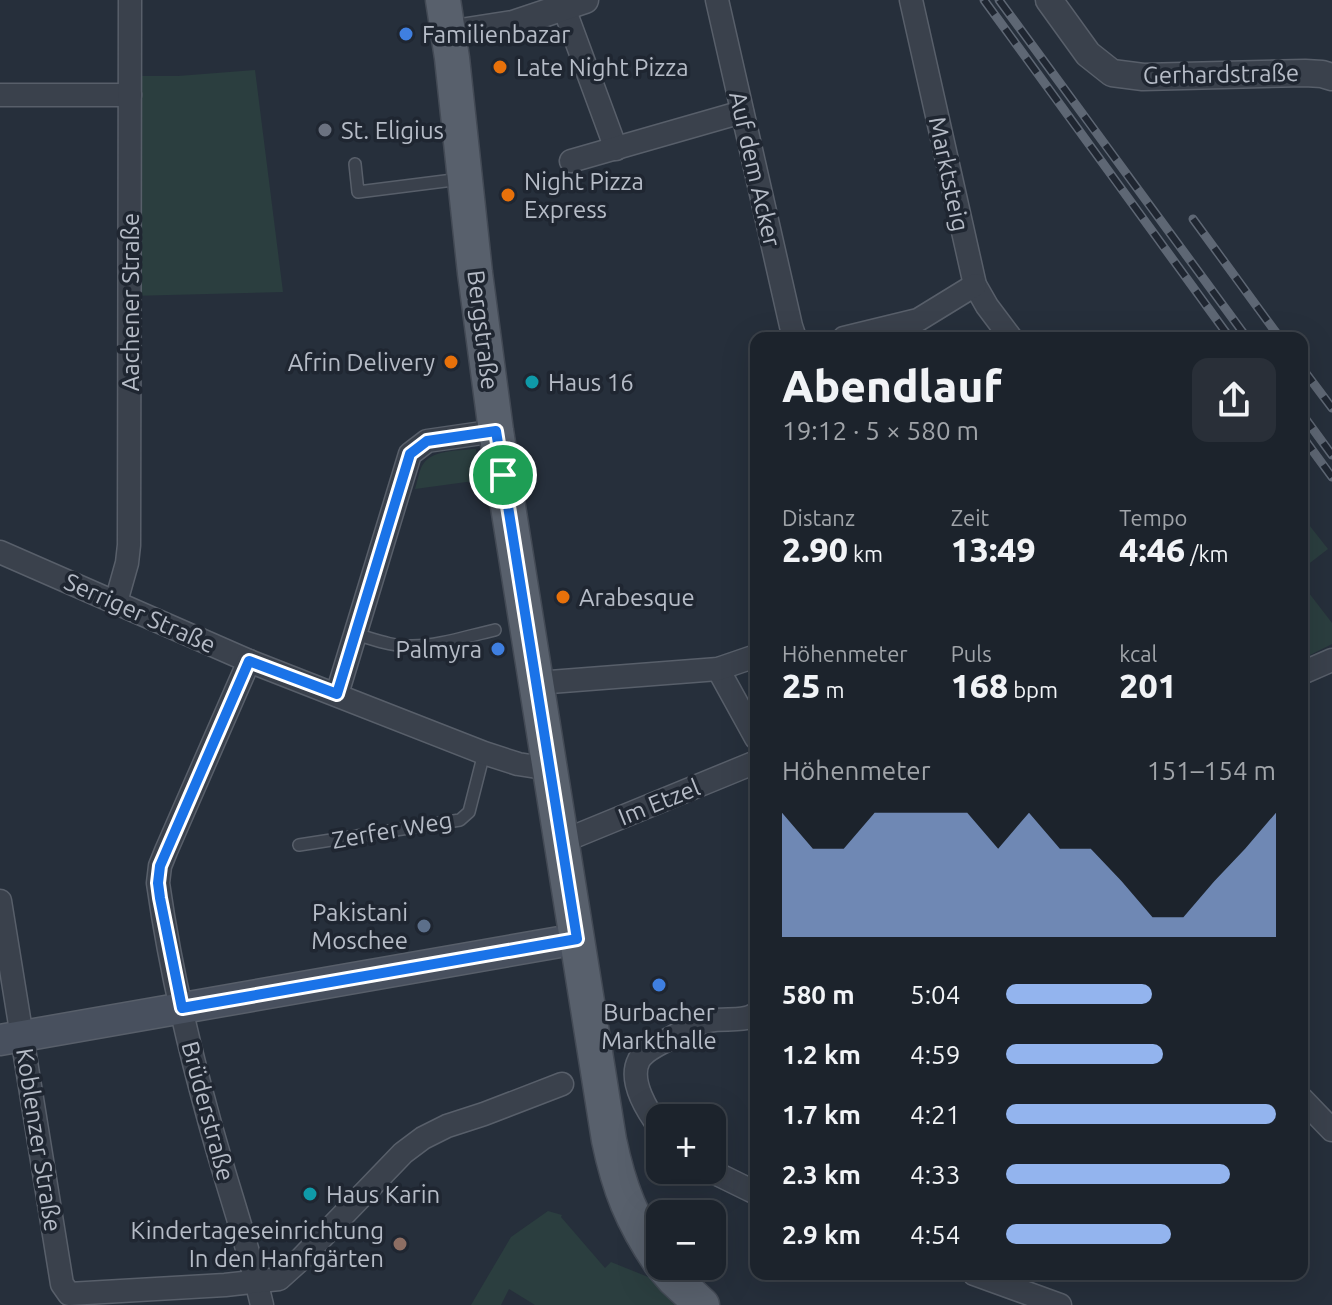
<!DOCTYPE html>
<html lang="de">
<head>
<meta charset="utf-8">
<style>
  :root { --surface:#1c232c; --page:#292f38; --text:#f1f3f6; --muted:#a0a4a9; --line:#3a4048; --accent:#93b4ee }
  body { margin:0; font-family:Ubuntu,sans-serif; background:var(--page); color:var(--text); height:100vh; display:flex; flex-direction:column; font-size:30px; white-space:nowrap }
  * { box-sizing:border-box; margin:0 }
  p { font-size:26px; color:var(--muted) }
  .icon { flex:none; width:44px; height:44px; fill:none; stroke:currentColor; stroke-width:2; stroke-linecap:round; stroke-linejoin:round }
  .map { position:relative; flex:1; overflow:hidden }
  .panel { position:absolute; left:750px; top:332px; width:558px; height:948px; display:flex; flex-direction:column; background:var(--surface); border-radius:16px; box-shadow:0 8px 32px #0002,0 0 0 2px var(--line) }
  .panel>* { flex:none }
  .controls { position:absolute; left:646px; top:1104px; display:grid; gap:16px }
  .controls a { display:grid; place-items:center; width:80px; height:80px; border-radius:16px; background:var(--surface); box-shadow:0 8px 32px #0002,0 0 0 2px var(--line); font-size:40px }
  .pin { position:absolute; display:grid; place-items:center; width:68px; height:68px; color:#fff; margin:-34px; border:4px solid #fff; border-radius:50%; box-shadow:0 2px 8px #0007 }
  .round { display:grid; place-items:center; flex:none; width:84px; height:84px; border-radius:16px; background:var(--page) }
  .head { display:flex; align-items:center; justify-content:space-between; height:136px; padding:0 32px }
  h1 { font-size:44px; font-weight:800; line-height:60px }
  .figures { display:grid; grid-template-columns:repeat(3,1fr); gap:12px; height:136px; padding:8px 32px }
  .figures div { display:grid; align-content:center }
  .figures b { font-size:34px; font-weight:800 }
  .figures small { font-size:22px; font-weight:400 }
  .figures p { font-size:22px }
  .chart { height:224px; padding:16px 32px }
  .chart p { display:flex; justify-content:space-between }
  .chart svg { width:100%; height:144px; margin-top:8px; fill:var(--accent); opacity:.7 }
  ul { padding:0 32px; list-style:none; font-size:26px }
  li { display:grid; grid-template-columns:128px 96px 1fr; align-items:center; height:60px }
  li i { height:20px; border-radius:10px; background:var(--accent) }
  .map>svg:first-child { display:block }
</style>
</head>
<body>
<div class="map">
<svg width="1332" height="1305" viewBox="0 0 1332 1305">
  <rect width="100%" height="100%" fill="#262f3b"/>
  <g fill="#2b3e3f">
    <path d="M255,70L283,292L130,296V76H178Z"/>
    <path d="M476,449L481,480L415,489C418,480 419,469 424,463C434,449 461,451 476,449Z"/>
    <path d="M1302,516L1328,549L1302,569Z"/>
    <path d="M1302,584L1332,623V644L1302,659Z"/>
    <path d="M548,1211L562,1215L561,1217L605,1268L611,1262L663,1283L685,1305H535L509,1289L501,1305H471L511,1237Z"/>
  </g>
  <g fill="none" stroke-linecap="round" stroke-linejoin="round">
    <defs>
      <g id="service">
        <path d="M355,164L358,192L461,179"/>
        <path d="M355,634C373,639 393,647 412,646C439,646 468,636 495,630"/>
        <path d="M299,845L460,820L469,812L484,753"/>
      </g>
      <g id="minor">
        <path d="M717,0L791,326L795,338"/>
        <path d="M911,0L975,285L987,306L1011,338"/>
        <path d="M564,8L616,149"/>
        <path d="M0,95H130"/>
        <path d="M571,161L742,112"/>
        <path d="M844,338L918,320L975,285"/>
        <path d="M0,552L249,661L484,753L518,764L550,769"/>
        <path d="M116,602L127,563L129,545L130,0"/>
        <path d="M249,661L166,851L160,866L158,883C169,961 187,1040 208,1116C225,1180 247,1241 262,1305"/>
        <path d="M718,669L756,738"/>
        <path d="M1302,673L1332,660"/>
        <path d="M537,683L718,669L756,656"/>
        <path d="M337,694L410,454L427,441L496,431"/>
        <path d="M561,842L756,762"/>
        <path d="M0,901L62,1284L69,1294L225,1285L279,1279L299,1261L403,1153L423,1138L447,1126L484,1114L562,1084"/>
        <path d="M1302,1099L1332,1130"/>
        <path d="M660,1128C648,1112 628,1081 639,1060C645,1050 659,1044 669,1039C682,1032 694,1025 708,1021C725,1017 741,1023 756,1014"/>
        <path d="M709,1170L756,1193"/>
        <path d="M974,1274L1060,1305"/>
      </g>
      <g id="tertiary">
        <path d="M1049,0L1088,54L1112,73L1143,77L1305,73L1322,74L1332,77"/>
        <path d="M448,34L513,24L585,0"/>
      </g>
      <path id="secondary" d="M0,1040L577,939"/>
      <g id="primary">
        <path d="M443,0L452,58L475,273L496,431L609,1140C619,1188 632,1221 660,1262"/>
        <path d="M663,1266L674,1279L702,1305"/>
      </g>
    </defs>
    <use href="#service" stroke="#585f6a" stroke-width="14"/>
    <use href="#minor" stroke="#585f6a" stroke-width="25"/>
    <use href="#tertiary" stroke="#585f6a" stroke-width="29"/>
    <use href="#secondary" stroke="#585f6a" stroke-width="33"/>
    <use href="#primary" stroke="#434a55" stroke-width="37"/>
    <use href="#service" stroke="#3a414c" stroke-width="11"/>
    <use href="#minor" stroke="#3a414c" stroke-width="22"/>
    <use href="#tertiary" stroke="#3a414c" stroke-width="26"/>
    <use href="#secondary" stroke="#48505e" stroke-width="30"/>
    <use href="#primary" stroke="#58606c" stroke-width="34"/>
    <defs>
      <g id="rail">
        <path d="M984,0L1230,338"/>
        <path d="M999,0L1247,338"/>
        <path d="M1193,219L1280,338"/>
        <path d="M1302,368L1332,408"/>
        <path d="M1302,414L1332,455"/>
        <path d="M1302,436L1332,477"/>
      </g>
    </defs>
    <use href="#rail" stroke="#5e6774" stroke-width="9"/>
    <use href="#rail" stroke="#1f2631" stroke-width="6" stroke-dasharray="18" stroke-linecap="butt"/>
  </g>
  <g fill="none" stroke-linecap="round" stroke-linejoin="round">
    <defs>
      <path id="route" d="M496,431L577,939L182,1008L160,898L158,883L160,866L249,661L337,694L410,454L427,441Z"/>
    </defs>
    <use href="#route" stroke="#fff" stroke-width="16"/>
    <use href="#route" stroke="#1a73e8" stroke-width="10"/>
  </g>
  <g fill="#3f7fe0" stroke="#1f2631" stroke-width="3">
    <circle cx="406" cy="34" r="8"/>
    <circle cx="498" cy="649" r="8"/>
    <circle cx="659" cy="985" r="8"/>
  </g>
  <g fill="#e8710a" stroke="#1f2631" stroke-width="3">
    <circle cx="500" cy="67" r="8"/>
    <circle cx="508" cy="195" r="8"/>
    <circle cx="451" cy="362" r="8"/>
    <circle cx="563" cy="597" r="8"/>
  </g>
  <circle fill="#6b7280" stroke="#1f2631" stroke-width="3" cx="325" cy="130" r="8"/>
  <g fill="#0f9aa8" stroke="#1f2631" stroke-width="3">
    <circle cx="532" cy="382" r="8"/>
    <circle cx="310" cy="1194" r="8"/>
  </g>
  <circle fill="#5c6f8a" stroke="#1f2631" stroke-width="3" cx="424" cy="926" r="8"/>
  <circle fill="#8d6e63" stroke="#1f2631" stroke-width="3" cx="400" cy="1244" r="8"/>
  <g text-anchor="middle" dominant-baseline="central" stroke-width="7" stroke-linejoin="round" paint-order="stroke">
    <g font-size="24" fill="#b6bcc7" stroke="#1f2631" text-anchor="start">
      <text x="422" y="34">Familienbazar</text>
      <text x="516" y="67">Late Night Pizza</text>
      <text x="341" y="130">St. Eligius</text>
      <text x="524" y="181">Night Pizza<tspan x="524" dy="28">Express</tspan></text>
      <text x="435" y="362" text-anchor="end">Afrin Delivery</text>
      <text x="548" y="382">Haus 16</text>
      <text x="579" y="597">Arabesque</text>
      <text x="482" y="649" text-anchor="end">Palmyra</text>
      <text x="408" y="912" text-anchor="end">Pakistani<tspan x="408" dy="28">Moschee</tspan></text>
      <text x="659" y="1012" text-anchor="middle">Burbacher<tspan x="659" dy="28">Markthalle</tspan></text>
      <text x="326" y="1194">Haus Karin</text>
      <text x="384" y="1230" text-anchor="end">Kindertageseinrichtung<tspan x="384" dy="28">In den Hanfgärten</tspan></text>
    </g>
    <g font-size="24" fill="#b6bcc7" stroke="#1f2631">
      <text transform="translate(1221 74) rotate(-1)">Gerhardstraße</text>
      <text transform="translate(755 169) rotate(77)">Auf dem Acker</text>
      <text transform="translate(949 174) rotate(78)">Marktsteig</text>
      <text transform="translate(130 302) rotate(-90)">Aachener Straße</text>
      <text transform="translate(483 330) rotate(83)">Bergstraße</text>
      <text transform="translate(140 613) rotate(24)">Serriger Straße</text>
      <text transform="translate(659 802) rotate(-22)">Im Etzel</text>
      <text transform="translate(392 830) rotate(-10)">Zerfer Weg</text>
      <text transform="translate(208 1111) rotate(75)">Brüderstraße</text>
      <text transform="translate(39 1140) rotate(81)">Koblenzer Straße</text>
    </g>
  </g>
</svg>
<div class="controls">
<a>+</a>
<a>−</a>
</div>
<div class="pin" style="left:503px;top:475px;background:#1e9e55"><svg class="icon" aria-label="arrive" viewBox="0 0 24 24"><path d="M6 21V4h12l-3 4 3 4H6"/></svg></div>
<section class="panel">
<div class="head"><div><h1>Abendlauf</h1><p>19:12 · 5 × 580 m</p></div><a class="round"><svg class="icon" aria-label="share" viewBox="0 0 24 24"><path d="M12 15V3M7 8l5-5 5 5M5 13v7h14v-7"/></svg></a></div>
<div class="figures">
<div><p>Distanz</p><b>2.90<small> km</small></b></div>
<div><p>Zeit</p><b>13:49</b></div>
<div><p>Tempo</p><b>4:46<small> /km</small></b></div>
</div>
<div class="figures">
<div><p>Höhenmeter</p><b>25<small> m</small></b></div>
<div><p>Puls</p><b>168<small> bpm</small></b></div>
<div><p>kcal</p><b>201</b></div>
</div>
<div class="chart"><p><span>Höhenmeter</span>151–154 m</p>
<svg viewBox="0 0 160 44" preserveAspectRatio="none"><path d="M0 44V6L10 17L20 17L30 6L40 6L50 6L60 6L70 17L80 6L90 17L100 17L110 27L120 38L130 38L140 27L150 17L160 6V44z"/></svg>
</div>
<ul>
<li><b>580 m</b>5:04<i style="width:54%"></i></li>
<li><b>1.2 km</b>4:59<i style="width:58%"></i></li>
<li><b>1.7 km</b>4:21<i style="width:100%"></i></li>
<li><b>2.3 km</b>4:33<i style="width:83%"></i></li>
<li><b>2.9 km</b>4:54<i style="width:61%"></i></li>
</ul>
</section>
</div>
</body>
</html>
